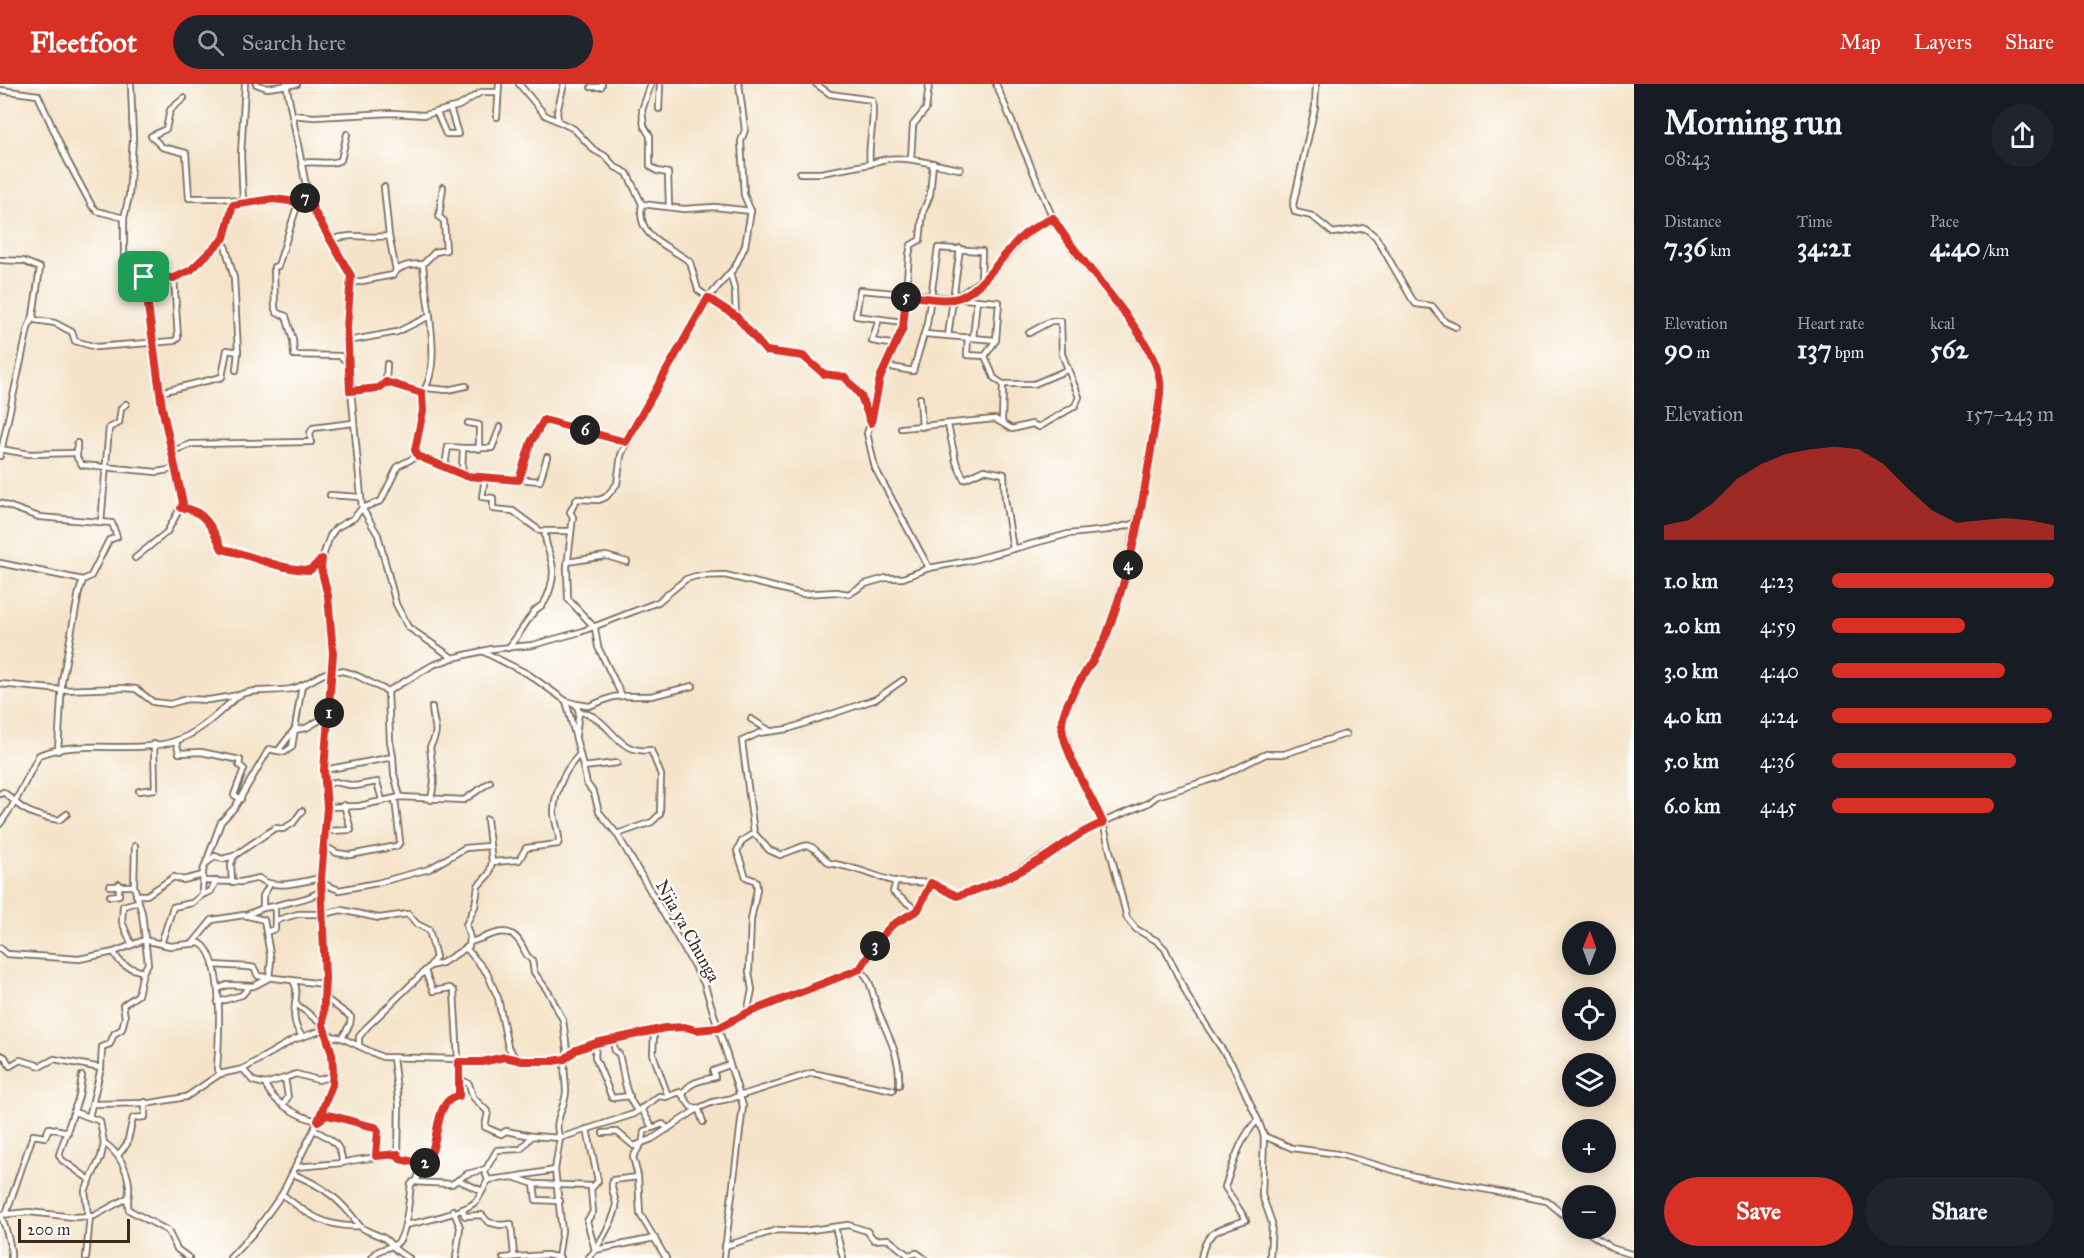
<!DOCTYPE html>
<html lang="en">
<head>
<meta charset="utf-8">
<style>
  :root { --surface:#171b24; --page:#20242c; --text:#f1f3f6; --muted:#9ea1a6; --accent:#d93025 }
  body { margin:0; font-family:"IM FELL Great Primer",serif; background:var(--page); color:var(--text); height:100vh; display:flex; flex-direction:column; font-size:22px; white-space:nowrap }
  * { box-sizing:border-box; margin:0 }
  p { font-size:20px; color:var(--muted) }
  .icon { flex:none; width:33px; height:33px; fill:none; stroke:currentColor; stroke-width:2; stroke-linecap:round; stroke-linejoin:round }
  .map { position:relative; flex:1; overflow:hidden }
  .sheet { display:flex; flex-direction:column; background:var(--surface); width:450px }
  .sheet>* { flex:none }
  .needle { width:39px; rotate:1deg }
  .buttons { position:absolute; left:1562px; top:837px; display:grid; gap:12px }
  .buttons a { display:grid; place-items:center; width:54px; height:54px; border-radius:50%; background:var(--surface); box-shadow:0 3px 15px #0003; font-size:30px }
  .scale { position:absolute; left:18px; bottom:15px; width:112px; box-sizing:border-box; padding-left:6px; border:3px solid #3b2a1e; border-top:0; font-size:16px; line-height:21px; white-space:nowrap; color:#3b2a1e; -webkit-text-stroke:4px #fff; paint-order:stroke }
  .pin { position:absolute; display:grid; place-items:center; width:51px; height:51px; color:#fff; margin:-26px; border-radius:12px; box-shadow:0 3px 9px #0006 }
  .km { position:absolute; width:30px; height:30px; margin:-15px; border-radius:50%; background:#222; color:#fff; font-size:16px; line-height:30px; text-align:center }
  .round { display:grid; place-items:center; flex:none; width:63px; height:63px; border-radius:32px; background:var(--page) }
  .summary { display:flex; align-items:center; justify-content:space-between; height:102px; padding:0 30px }
  h1 { font-size:33px; font-weight:700; line-height:45px }
  .metrics { display:grid; grid-template-columns:repeat(3,1fr); gap:9px; height:102px; padding:6px 30px }
  .metrics div { display:grid; align-content:center }
  .metrics b { font-size:26px; font-weight:700 }
  .metrics small { font-size:16px; font-weight:400 }
  .metrics p { font-size:16px }
  .chart { height:168px; padding:12px 30px }
  .chart p { display:flex; justify-content:space-between }
  .chart svg { width:100%; height:108px; margin-top:6px; fill:var(--accent); opacity:.7 }
  .button { display:flex; gap:12px; margin-top:auto; padding:12px 30px }
  .button a { flex:1; height:69px; border-radius:36px; background:var(--accent); color:#fff; font-size:24px; font-weight:700; line-height:69px; text-align:center }
  .button a+a { background:var(--page); color:var(--text) }
  ul { padding:0 30px; list-style:none; font-size:20px }
  li { display:grid; grid-template-columns:96px 72px 1fr; align-items:center; height:45px }
  li i { height:15px; border-radius:8px; background:var(--accent) }
  header { display:flex; align-items:center; gap:36px; box-sizing:border-box; height:84px; padding:0 30px; background:var(--accent); color:#fff }
  header strong { font-size:28px }
  nav { display:flex; gap:33px; margin-inline-start:auto; font-size:21px }
  .search { width:420px; height:54px; background:var(--page); display:flex; align-items:center; gap:15px; box-sizing:border-box; padding:0 21px; border-radius:33px; color:var(--muted); font-size:22px }
  main { display:flex; flex:1; min-height:0 }
  .map>svg:first-child { display:block }
</style>
</head>
<body>
<header>
<strong>Fleetfoot</strong>
<div class="search"><svg class="icon" aria-label="search" viewBox="0 0 24 24"><circle cx="10" cy="10" r="6"/><path d="M15 15l6 6"/></svg>Search here</div>
<nav><a>Map</a><a>Layers</a><a>Share</a></nav>
</header>
<main>
<div class="map">
<svg width="1634" height="1174" viewBox="0 0 1634 1174">
  <rect width="100%" height="100%" fill="#fff"/>
  <filter id="ink" filterUnits="userSpaceOnUse"><feTurbulence type="fractalNoise" baseFrequency=".0167" numOctaves="2"/><feDisplacementMap in="SourceGraphic" scale="12" xChannelSelector="R" yChannelSelector="G"/><feConvolveMatrix kernelMatrix="1 2 1 2 8 2 1 2 1" color-interpolation-filters="sRGB"/></filter>
  <filter id="wash" filterUnits="userSpaceOnUse"><feTurbulence type="fractalNoise" baseFrequency=".008" numOctaves="4" result="noise"/><feDisplacementMap in="SourceGraphic" scale="24" xChannelSelector="R" yChannelSelector="G"/><feGaussianBlur stdDeviation="1.35" result="paint"/><feColorMatrix in="noise" values="0 0 0 0 0 0 0 0 0 0 0 0 0 0 0 0 0 1.4 0 .05"/><feComposite in="paint" operator="in"/></filter>
  <g filter="url(#wash)">
    <rect width="100%" height="100%" fill="#f4e3c8"/>
  </g>
  <g filter="url(#ink)">
    <g fill="none" stroke-linecap="round" stroke-linejoin="round">
      <defs>
        <g id="minor">
          <path d="M256,0L267,4L297,0"/>
          <path d="M286,0L308,112L314,127L351,192L347,243L350,295L362,424L378,451L396,520L408,543L453,574L491,565L533,561L580,548L658,518L686,495L696,492L725,491L802,510L836,508L849,510L865,500L886,494H903L929,484L973,476L1068,450L1108,446L1137,439"/>
          <path d="M519,0L545,31L574,45L594,66L605,72L615,83L627,89L642,120L684,125L715,123L751,127"/>
          <path d="M651,0L642,26L644,42L650,52V82L657,87L668,89L669,122"/>
          <path d="M996,0L1054,137L1075,169L1124,228L1152,274L1160,297L1152,365L1126,485L1107,549L1065,626L1062,639L1071,672L1103,739L1127,834L1136,845L1157,857L1165,865L1189,915L1233,982L1258,1036L1264,1052L1262,1111L1272,1139L1270,1174"/>
          <path d="M1316,0L1315,23L1293,121L1295,128L1312,132L1333,149L1365,144L1376,153L1412,215L1416,220L1432,222L1445,238L1456,243"/>
          <path d="M591,3H601L602,0"/>
          <path d="M0,6L38,11L67,76L92,122L97,127L124,134V177L126,181L141,183L144,193L164,337L183,419L167,448L135,474"/>
          <path d="M184,14L170,26L166,45L151,52L162,63L186,69L189,114H225L238,118"/>
          <path d="M659,25L660,0"/>
          <path d="M437,29L446,50H458L450,24"/>
          <path d="M292,31L314,33L392,29L425,31L459,22L481,8H498"/>
          <path d="M497,33L499,0"/>
          <path d="M558,36L557,28L564,0"/>
          <path d="M911,75L913,41L926,25L929,0"/>
          <path d="M302,79C315,76 330,82 341,76L347,50"/>
          <path d="M870,80C899,67 931,81 960,85"/>
          <path d="M800,89H821L870,80C867,58 876,38 872,16L830,10L816,0"/>
          <path d="M384,103L389,152L396,187"/>
          <path d="M243,119L241,71L245,0"/>
          <path d="M298,119L278,182L274,183L275,225L277,229L286,232L293,256L294,271L340,272L349,279"/>
          <path d="M642,120C635,154 669,161 690,178L698,206L736,233L766,267L803,272L824,290L845,293L861,312L871,339"/>
          <path d="M124,134L129,112L133,56L131,0"/>
          <path d="M331,156C351,148 368,155 389,152"/>
          <path d="M0,176L23,177L40,184L33,232L35,236L55,239L72,248L75,257L96,263L174,257L178,254L174,193"/>
          <path d="M730,189L735,207L736,233"/>
          <path d="M144,193H174L191,186L223,154L233,121C242,116 286,116 298,119L308,112"/>
          <path d="M981,196C1010,175 1016,150 1053,134"/>
          <path d="M352,199L393,191C400,180 412,181 423,180L435,168L446,166L444,137L439,133L443,103"/>
          <path d="M879,235L872,257L896,261"/>
          <path d="M904,238L856,232L860,206L999,218L996,256L925,250"/>
          <path d="M948,252L960,164"/>
          <path d="M968,253L967,271L985,272"/>
          <path d="M973,254L977,216"/>
          <path d="M996,256L985,272L994,294L1003,300"/>
          <path d="M348,257L397,248L430,232"/>
          <path d="M886,282L913,287L927,240L938,164L982,167L981,196L956,214"/>
          <path d="M236,286L238,268"/>
          <path d="M386,298L387,280"/>
          <path d="M426,304L447,306L466,302"/>
          <path d="M350,307L379,304L386,298L422,309L423,327L415,366L418,372"/>
          <path d="M161,308L222,293L227,266L238,268L234,194L223,154"/>
          <path d="M422,309C444,280 425,216 423,180"/>
          <path d="M920,314L922,343"/>
          <path d="M1002,338L1003,300H1034L1067,286"/>
          <path d="M468,339L479,341V365"/>
          <path d="M948,341L956,378L964,395L984,386L1004,390L1005,415L1013,465"/>
          <path d="M901,344L995,335L1012,345L1032,340L1039,343L1075,322L1079,313L1062,270L1061,237H1051L1029,249"/>
          <path d="M77,359V374L82,381L157,388L174,385"/>
          <path d="M0,365L29,370L76,369"/>
          <path d="M173,367L191,360L311,358L310,349L313,344L353,339"/>
          <path d="M0,372L28,244L33,232"/>
          <path d="M445,382L448,363L463,364"/>
          <path d="M462,389L463,364H492L500,343"/>
          <path d="M485,394L482,413L493,414V425L513,427L540,447H571"/>
          <path d="M519,396L531,358L544,336L626,358"/>
          <path d="M330,411L360,413"/>
          <path d="M0,419L39,433L112,439L117,453L109,456L91,492L83,496L79,508L62,597L58,667"/>
          <path d="M181,425C204,423 214,447 222,465C253,471 278,486 310,486L320,476"/>
          <path d="M101,439L109,344L119,339L121,324L126,320"/>
          <path d="M567,478L606,472L627,478"/>
          <path d="M0,479L83,496"/>
          <path d="M929,484L875,384L867,349L872,336L880,294L903,244L909,171L911,161L920,156L923,128L930,111L933,79"/>
          <path d="M508,564C518,553 524,541 533,529C535,525 541,523 543,520C549,512 553,497 553,488C553,472 544,462 545,447"/>
          <path d="M903,596L876,615L788,645L759,649L742,657L754,749L769,766L780,771C813,760 804,754 829,779C852,782 871,791 893,797C904,800 919,797 931,799"/>
          <path d="M0,600L62,606L123,604L136,605L153,618L170,620L187,615L209,616L239,611"/>
          <path d="M693,602L651,612H622L598,563L595,544L568,515L567,483L573,433L570,428L577,415L599,416L606,413L617,400L621,371L636,339L708,214L735,183L745,162L751,127L744,111L741,57L745,46L739,0"/>
          <path d="M566,617L576,620L579,628L576,651"/>
          <path d="M576,620L589,622L613,613L622,612"/>
          <path d="M579,628C612,632 613,671 651,666L661,691L660,730L652,738L617,750L599,728L594,709L587,700L580,670"/>
          <path d="M751,635L770,647"/>
          <path d="M176,657L179,669L201,668L240,676L239,681L244,685L234,711L241,715"/>
          <path d="M278,667L285,668L292,663L302,601"/>
          <path d="M393,673L394,690L400,713"/>
          <path d="M583,683L617,679"/>
          <path d="M324,686L393,673L390,657L388,607"/>
          <path d="M325,701L335,698L355,702L377,698L382,716"/>
          <path d="M139,707L155,705L154,660"/>
          <path d="M0,710L3,708C11,713 14,718 21,723C32,731 46,734 59,736L67,730"/>
          <path d="M431,716L434,697L430,663C441,644 433,643 432,623"/>
          <path d="M327,723L359,722L400,713L464,716L490,698"/>
          <path d="M487,735L492,778"/>
          <path d="M0,740L15,718L39,671C82,654 132,671 175,657C200,649 219,628 238,612C248,604 280,608 291,605C306,603 319,589 333,587C352,584 372,602 388,607L433,581L453,574"/>
          <path d="M326,747L351,746L344,721"/>
          <path d="M617,750L704,899L743,1022L724,1174"/>
          <path d="M324,762L337,769L350,771L397,762L400,758L395,715"/>
          <path d="M208,778L215,772L222,775L234,772"/>
          <path d="M203,797L241,798L259,794C274,807 303,797 321,794"/>
          <path d="M896,797L893,808L918,827"/>
          <path d="M232,798L231,780L234,772L275,744L283,745L293,739L302,727"/>
          <path d="M321,799L339,806L377,799L429,785L465,764L489,762"/>
          <path d="M110,802H134"/>
          <path d="M136,811H147L174,793L183,796L203,791"/>
          <path d="M202,811L211,807L216,797"/>
          <path d="M110,812L119,811V800"/>
          <path d="M275,822C290,817 309,816 322,806"/>
          <path d="M263,824L275,822V845L266,848"/>
          <path d="M246,831L263,824V812L270,800"/>
          <path d="M277,836L298,830H324L341,826L379,834L408,830L417,840L429,846L436,873L430,882"/>
          <path d="M194,858L212,836L244,831L264,836L271,876L269,894L254,902L227,901L218,905"/>
          <path d="M470,858C487,854 509,837 521,860C525,866 525,872 532,876L534,888L549,909L563,936L568,973"/>
          <path d="M161,860L173,823L192,819L202,811L203,787L221,738L235,723L269,665L278,667L294,646L306,644L329,631"/>
          <path d="M132,861L122,838L123,822L137,818"/>
          <path d="M0,864L7,870L79,875L114,868L144,856L170,862L200,859C225,873 219,958 217,985L220,990"/>
          <path d="M466,864L487,889L498,914L508,963L517,976"/>
          <path d="M114,868C121,883 128,883 143,888L148,880L142,829L134,802L135,762"/>
          <path d="M213,881L249,883L254,884L258,892L324,900"/>
          <path d="M860,885C872,897 872,909 877,924C887,951 901,971 899,1001"/>
          <path d="M425,887L433,907L450,904L454,907L458,975"/>
          <path d="M293,897C303,910 285,931 302,952"/>
          <path d="M325,914L351,933L350,940L342,954"/>
          <path d="M218,918L242,911L249,903"/>
          <path d="M295,919L323,941"/>
          <path d="M747,929L752,906L749,888L751,836L757,805L756,797L746,793L737,767L742,757L754,749"/>
          <path d="M654,948L653,970L668,1012"/>
          <path d="M325,951L342,954L382,973L458,975L459,978H482L505,973L522,977H553L565,975L576,966L596,959L673,943L696,946L718,944L747,929L860,885L880,853L892,841L918,827L931,799L958,812C1005,798 1039,774 1081,749C1102,737 1126,729 1148,719L1157,712L1219,693L1266,670H1284L1346,650"/>
          <path d="M613,956L615,967L619,970C624,988 624,1012 638,1027"/>
          <path d="M596,959L595,973L612,1014L630,1012"/>
          <path d="M359,962V953L366,944L430,882L442,879L469,862L470,854L466,841L475,822L478,802L489,790L492,778L519,776L526,764L558,760L559,756C559,747 554,737 554,727C555,706 565,685 580,670L566,617L528,590L482,567"/>
          <path d="M0,971L5,973L10,982L20,976L41,982L54,975L101,984L89,1033"/>
          <path d="M101,984L102,963L110,960L114,950L122,945L125,933L123,921L138,911L143,888"/>
          <path d="M243,985L253,997L265,1000C272,1018 298,1033 318,1037L327,1031C345,1034 357,1040 375,1043L378,1047L377,1072"/>
          <path d="M82,992L79,1012L59,1071L62,1076L90,1096"/>
          <path d="M285,994L296,990L318,996L332,992"/>
          <path d="M460,995L469,1000L473,1013L488,1028L485,1043L501,1050L506,1047L532,1052"/>
          <path d="M265,1000L285,994L288,1013L283,1021"/>
          <path d="M683,1011C687,998 703,996 715,993L713,987L729,981"/>
          <path d="M93,1020L151,1019L186,1013L220,990L243,985L293,956L323,946"/>
          <path d="M641,1024L652,1043"/>
          <path d="M699,1026L703,1038"/>
          <path d="M74,1028L100,1037L104,1059C118,1068 127,1084 129,1101C130,1110 126,1117 129,1126L168,1147L177,1165L189,1174"/>
          <path d="M587,1045L598,1097L591,1105L593,1128L587,1137L595,1166L655,1154"/>
          <path d="M603,1049L617,1048L634,1062L652,1055L699,1024"/>
          <path d="M1264,1052L1292,1064L1338,1070L1414,1092L1547,1117L1572,1138"/>
          <path d="M398,1070L400,1075L423,1080"/>
          <path d="M118,1071L127,1060L133,1034L145,1033V1018"/>
          <path d="M342,1079C360,1074 378,1074 398,1070L399,1021L393,974"/>
          <path d="M296,1083L342,1079C343,1061 330,1054 314,1046"/>
          <path d="M293,1090C323,1102 340,1115 359,1141C363,1147 377,1150 384,1154C394,1161 394,1168 409,1174"/>
          <path d="M513,1093L555,1086"/>
          <path d="M458,1096L480,1106"/>
          <path d="M488,1096L513,1093L534,1100L536,1116L560,1117"/>
          <path d="M413,1098L452,1100L467,1090L486,1085L497,1066L521,1065L532,1052L560,1054C552,1038 565,1024 566,1008C566,996 563,987 565,975"/>
          <path d="M534,1100L593,1102"/>
          <path d="M282,1110C306,1130 327,1144 359,1142"/>
          <path d="M462,1125L465,1132L482,1131L488,1138L500,1141L511,1140L514,1171L512,1172"/>
          <path d="M453,1126L460,1143L456,1174"/>
          <path d="M6,1130L33,1051L45,1053L49,1044L68,1048"/>
          <path d="M0,1131L29,1128L74,1133L94,1132L127,1114"/>
          <path d="M0,1131C5,1139 12,1165 11,1174"/>
          <path d="M88,1132L85,1107L101,1073L104,1059"/>
          <path d="M405,1141C421,1138 468,1128 477,1116C480,1112 485,1102 488,1096L484,1086"/>
          <path d="M835,1143L843,1174"/>
          <path d="M1582,1144L1611,1164L1634,1171"/>
          <path d="M725,1162L777,1146L803,1147L848,1141L867,1147L874,1156L888,1155L908,1171L917,1169L924,1174"/>
          <path d="M86,1174L90,1132"/>
          <path d="M230,1174L257,1145L282,1110L318,1037L332,1001V970L323,941L325,894L321,794L327,723L324,686L333,569L328,512L321,485L322,475L330,452L336,444L354,434L362,424L381,417L398,382L418,372L467,391L540,397L547,373"/>
          <path d="M372,1174C379,1163 386,1166 396,1160C407,1154 409,1112 411,1100L417,1096L421,1082L426,1078L433,1065L444,1023L453,1012H459V978"/>
          <path d="M503,1174L547,1171L560,1174"/>
          <path d="M558,1174L562,1147L555,1086L560,1054L634,1030L659,1012L666,1013L680,1008L691,1023L699,1024L713,1018L733,1014L812,989L893,1006"/>
          <path d="M588,1174C596,1168 615,1133 616,1123C617,1113 609,1107 613,1096L638,1093"/>
          <path d="M666,1174L640,1130L638,1092L633,1073L643,1057L644,1047L663,1040L668,1045"/>
          <path d="M1201,1174C1206,1145 1221,1145 1246,1136L1225,1103C1233,1080 1240,1053 1258,1036"/>
        </g>
      </defs>
      <use href="#minor" stroke="#7c6b5a" stroke-width="8"/>
      <use href="#minor" stroke="#fff" stroke-width="4.5"/>
    </g>
  </g>
  <g fill="none" stroke-linecap="round" stroke-linejoin="round" filter="url(#ink)">
    <defs>
      <path id="route" d="M308,112L314,127L351,192L347,243L350,307L379,304L386,298L422,309L423,327L415,366L418,372L466,392L519,396L531,358L544,336L626,358L708,214L736,232L766,267L803,272L824,290L845,293L861,312L871,339L880,294L903,244L906,211C920,213 938,217 953,215C978,212 1001,173 1018,156C1028,146 1040,140 1053,134C1078,179 1154,250 1160,297C1162,312 1157,331 1154,346C1144,415 1131,485 1107,550C1097,576 1060,618 1062,643C1064,669 1092,713 1103,739C1079,748 1060,764 1039,777C1013,792 985,804 957,812L931,799L918,826L892,841L880,854L860,885L747,929L718,944L696,946L685,943L665,944L596,959L576,966L565,975L553,977H522L505,973L482,978H459V1012C430,1016 443,1066 423,1080L400,1075L398,1070L376,1072L378,1047L375,1043C358,1040 345,1034 327,1031L318,1037L332,1001L333,986L332,970L323,941L325,894L321,794L327,723L324,686L333,569L328,512L321,484L322,475L310,486C278,486 253,471 222,465C214,447 204,424 181,424L183,419L162,323L144,193L174,194L191,186L224,154L233,121L273,115L298,118Z"/>
    </defs>
    <use href="#route" stroke="#fff" stroke-width="12"/>
    <use href="#route" stroke="#d93025" stroke-width="8"/>
  </g>
  <g text-anchor="middle" dominant-baseline="central" stroke-width="4.5" stroke-linejoin="round" paint-order="stroke">
    <g font-size="18" fill="#3b2a1e" stroke="#fff">
      <text transform="translate(688 847) rotate(61)">Njia ya Chunga</text>
    </g>
  </g>
</svg>
<div class="buttons">
<a><svg class="needle" viewBox="-14 -14 28 28"><path d="M0-13l5 13h-10z" fill="#e53935"/><path d="M0 13l5-13h-10z" fill="#9ea1a6"/></svg></a>
<a><svg class="icon" aria-label="locate" viewBox="0 0 24 24"><circle cx="12" cy="12" r="6"/><path d="M12 2v4M12 18v4M2 12h4M18 12h4"/></svg></a>
<a><svg class="icon" aria-label="layers" viewBox="0 0 24 24"><path d="M12 4l9 5-9 5-9-5zM3 14l9 5 9-5"/></svg></a>
<a>+</a>
<a>−</a>
</div>
<div class="scale">200 m</div>
<div class="pin" style="left:144px;top:193px;background:#1e9e55"><svg class="icon" aria-label="arrive" viewBox="0 0 24 24"><path d="M6 21V4h12l-3 4 3 4H6"/></svg></div>
<b class="km" style="left:329px;top:629px">1</b>
<b class="km" style="left:425px;top:1079px">2</b>
<b class="km" style="left:875px;top:862px">3</b>
<b class="km" style="left:1128px;top:481px">4</b>
<b class="km" style="left:906px;top:213px">5</b>
<b class="km" style="left:585px;top:346px">6</b>
<b class="km" style="left:305px;top:114px">7</b>
</div>
<section class="sheet">
<div class="summary"><div><h1>Morning run</h1><p>08:43</p></div><a class="round"><svg class="icon" aria-label="share" viewBox="0 0 24 24"><path d="M12 15V3M7 8l5-5 5 5M5 13v7h14v-7"/></svg></a></div>
<div class="metrics">
<div><p>Distance</p><b>7.36<small> km</small></b></div>
<div><p>Time</p><b>34:21</b></div>
<div><p>Pace</p><b>4:40<small> /km</small></b></div>
</div>
<div class="metrics">
<div><p>Elevation</p><b>90<small> m</small></b></div>
<div><p>Heart rate</p><b>137<small> bpm</small></b></div>
<div><p>kcal</p><b>562</b></div>
</div>
<div class="chart"><p><span>Elevation</span>157–243 m</p>
<svg viewBox="0 0 160 44" preserveAspectRatio="none"><path d="M0 44V38L10 36L20 29L30 19L40 13L50 9L60 7L70 6L80 7L90 13L100 23L110 32L120 37L130 36L140 35L150 36L160 38V44z"/></svg>
</div>
<ul>
<li><b>1.0 km</b>4:23<i style="width:100%"></i></li>
<li><b>2.0 km</b>4:59<i style="width:60%"></i></li>
<li><b>3.0 km</b>4:40<i style="width:78%"></i></li>
<li><b>4.0 km</b>4:24<i style="width:99%"></i></li>
<li><b>5.0 km</b>4:36<i style="width:83%"></i></li>
<li><b>6.0 km</b>4:45<i style="width:73%"></i></li>
</ul>
<div class="button"><a>Save</a><a>Share</a></div>
</section>
</main>
</body>
</html>
